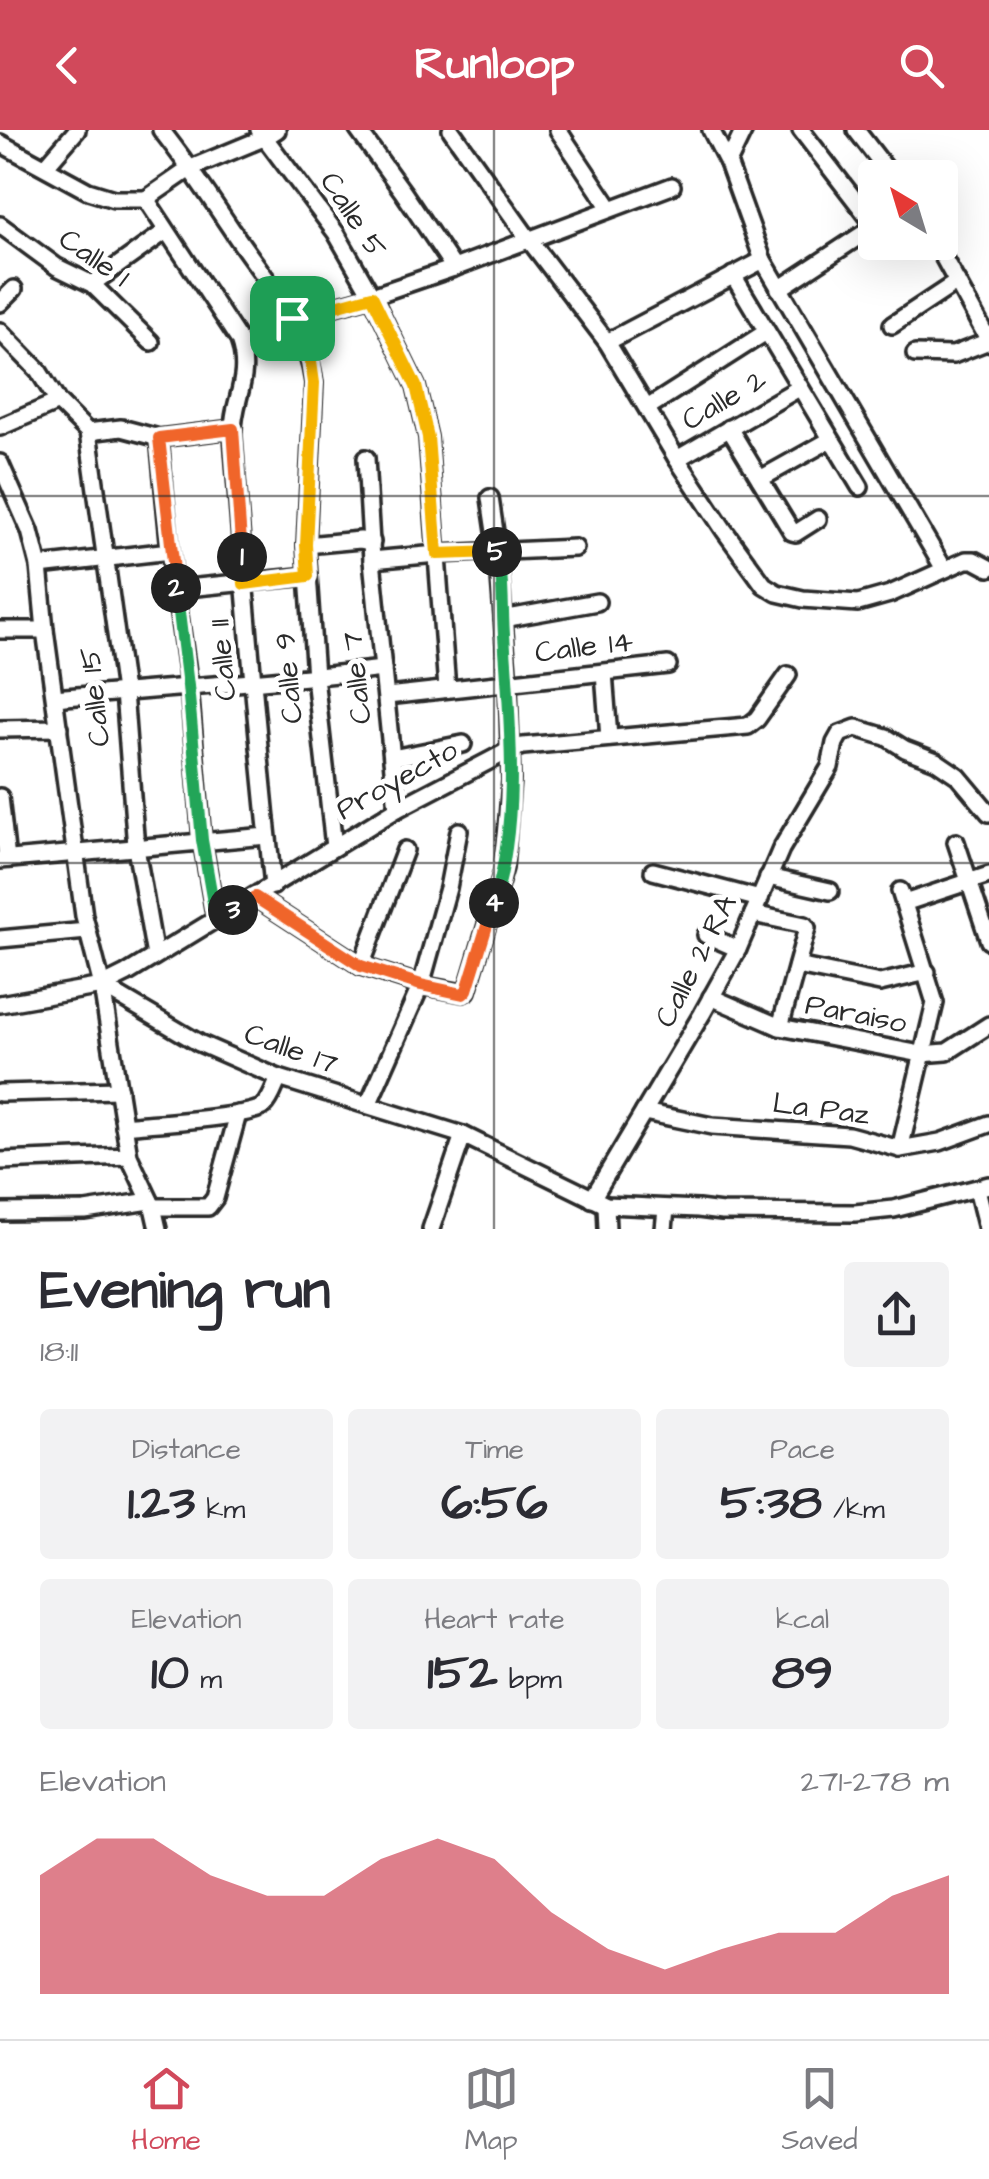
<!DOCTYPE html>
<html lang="en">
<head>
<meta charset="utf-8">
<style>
  :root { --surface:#fff; --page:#f2f2f3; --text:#2b2b33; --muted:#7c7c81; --line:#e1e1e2; --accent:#d1495b }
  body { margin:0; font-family:"Architects Daughter",sans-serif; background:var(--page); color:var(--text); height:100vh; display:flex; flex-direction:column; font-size:38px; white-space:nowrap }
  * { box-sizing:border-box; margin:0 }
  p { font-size:32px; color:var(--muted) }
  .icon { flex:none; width:55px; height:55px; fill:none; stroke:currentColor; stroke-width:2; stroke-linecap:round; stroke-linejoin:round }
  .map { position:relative; height:1099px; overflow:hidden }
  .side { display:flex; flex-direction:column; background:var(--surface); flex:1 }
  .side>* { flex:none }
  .needle { width:65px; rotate:322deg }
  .controls { position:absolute; left:858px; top:30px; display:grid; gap:20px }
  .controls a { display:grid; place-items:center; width:100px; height:100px; border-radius:10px; background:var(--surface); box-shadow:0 10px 40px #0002; font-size:50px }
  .pin { position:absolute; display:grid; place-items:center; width:85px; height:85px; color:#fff; margin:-42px; border-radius:20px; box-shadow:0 5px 15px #0006 }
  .km { position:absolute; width:50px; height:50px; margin:-25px; border-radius:50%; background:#222; color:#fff; font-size:28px; line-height:50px; text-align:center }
  .round { display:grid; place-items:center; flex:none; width:105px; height:105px; border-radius:10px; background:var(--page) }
  .head { display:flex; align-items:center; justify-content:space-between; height:170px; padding:0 40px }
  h1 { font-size:55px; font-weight:800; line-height:75px }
  .metrics { display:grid; grid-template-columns:repeat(3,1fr); gap:15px; height:170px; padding:10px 40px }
  .metrics div { display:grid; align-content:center; border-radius:10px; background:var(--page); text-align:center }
  .metrics b { font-size:50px; font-weight:800 }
  .metrics small { font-size:28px; font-weight:400 }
  .metrics p { font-size:28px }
  .chart { height:280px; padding:20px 40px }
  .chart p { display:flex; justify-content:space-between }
  .chart svg { width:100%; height:180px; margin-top:10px; fill:var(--accent); opacity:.7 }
  header { display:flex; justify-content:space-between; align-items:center; height:130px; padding:0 40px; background:var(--accent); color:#fff; font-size:45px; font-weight:800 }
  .menu { display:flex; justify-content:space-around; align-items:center; height:140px; border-top:2px solid var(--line); background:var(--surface); font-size:28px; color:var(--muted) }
  .menu a { display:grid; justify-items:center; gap:5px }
  .menu .on { color:var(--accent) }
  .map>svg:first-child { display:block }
</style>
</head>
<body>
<header><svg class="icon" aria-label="back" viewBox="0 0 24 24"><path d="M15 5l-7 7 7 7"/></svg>Runloop<svg class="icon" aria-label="search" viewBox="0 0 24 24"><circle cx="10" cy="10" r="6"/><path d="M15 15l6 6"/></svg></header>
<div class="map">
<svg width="989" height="1099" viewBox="0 0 989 1099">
  <rect width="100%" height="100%" fill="#fff"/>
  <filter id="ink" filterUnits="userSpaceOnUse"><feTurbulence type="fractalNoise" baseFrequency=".01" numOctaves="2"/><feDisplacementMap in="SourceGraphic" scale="20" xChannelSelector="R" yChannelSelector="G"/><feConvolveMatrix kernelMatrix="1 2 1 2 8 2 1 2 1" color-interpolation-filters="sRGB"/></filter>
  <g filter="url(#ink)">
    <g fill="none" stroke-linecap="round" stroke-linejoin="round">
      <defs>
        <g id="minor">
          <path d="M161,0C189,35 213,72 238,109C269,154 307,197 314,253L306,415L315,547L334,717"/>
          <path d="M259,0L336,103L372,166L416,256L428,307L447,559"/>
          <path d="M358,0L403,62L454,138"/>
          <path d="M451,0L530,111L607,212L677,329L724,400L764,455L777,463L803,469L858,473L890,464L966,430H974L989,438"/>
          <path d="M558,0L610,78"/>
          <path d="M711,0L728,33L763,130L944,439"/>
          <path d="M801,0L875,96"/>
          <path d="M856,0L893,48"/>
          <path d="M0,13L88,61L114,69H146"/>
          <path d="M728,33L744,0"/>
          <path d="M45,37L77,0"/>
          <path d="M146,69L239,210C253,250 231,270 233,307C244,457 257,606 273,756"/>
          <path d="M146,69L191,38L266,7L277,0"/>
          <path d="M0,95L57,137L92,154L151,212"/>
          <path d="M935,112L989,211"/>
          <path d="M733,145L860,357"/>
          <path d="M92,154L166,101"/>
          <path d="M779,159L875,96"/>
          <path d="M0,173L14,159"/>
          <path d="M292,188L372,166L454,138L672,56"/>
          <path d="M892,195L957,152"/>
          <path d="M0,201L38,240L58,272L88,302L121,298L159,308L233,299"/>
          <path d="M607,212L763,130"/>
          <path d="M915,224L953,225L989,211"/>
          <path d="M647,278L766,202"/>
          <path d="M0,297L58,272"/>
          <path d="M729,298L792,402L796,403L818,389"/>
          <path d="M88,302L124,562L136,718L155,826"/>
          <path d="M159,308L170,421L189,556L202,710L216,790"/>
          <path d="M366,328L372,430L397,679"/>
          <path d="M677,329L799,258"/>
          <path d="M0,333L30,401L39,436L45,500L84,786L102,856L129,1026L153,1077L158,1099"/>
          <path d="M760,349L830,310"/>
          <path d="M306,415L360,410L372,412"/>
          <path d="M372,430L437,424L575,418"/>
          <path d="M39,436L170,421"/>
          <path d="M177,459L308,446"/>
          <path d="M503,489L597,472"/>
          <path d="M0,500H45"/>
          <path d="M604,543L609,608"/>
          <path d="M387,566L668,535"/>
          <path d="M55,568C165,558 274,552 383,539"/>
          <path d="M0,599L59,598"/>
          <path d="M392,628L463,614"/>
          <path d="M0,667L7,729"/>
          <path d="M956,712L989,811"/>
          <path d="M0,730L267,706"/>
          <path d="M653,741L760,769"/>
          <path d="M768,747L830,761"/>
          <path d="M900,761L935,873L900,1019"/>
          <path d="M255,767L361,836L421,855L463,863L467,861L504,738L511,650L508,554L498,422L490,368"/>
          <path d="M904,773L989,745"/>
          <path d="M753,784L805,795L807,798L780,897"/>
          <path d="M706,805L738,819"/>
          <path d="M0,809L87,801"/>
          <path d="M361,836L405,720"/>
          <path d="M797,836L880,853L927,842"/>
          <path d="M102,856L199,913L279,948L463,1005L606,1075L698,1079L722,1082L855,1083L894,1079L989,1055"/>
          <path d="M711,867L780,897L921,924L947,922L989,895"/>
          <path d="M0,874L102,856L126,844L397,679L510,620L523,616L748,596L757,589L788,545"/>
          <path d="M0,963L119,960"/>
          <path d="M368,975L421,855L448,758L459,701"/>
          <path d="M644,982L712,996L849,1005L900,1019L940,1012L989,994"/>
          <path d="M124,996C149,993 249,988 264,976C271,970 275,956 279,948"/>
          <path d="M0,1031L129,1026"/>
          <path d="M977,1059L987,1099"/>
          <path d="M592,1069L702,884L738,819L781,719L830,637L835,613L840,604L856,598L886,607L905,619L936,631L958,646L989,683"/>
          <path d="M606,1075L607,1099"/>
          <path d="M153,1077H208L215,1068L238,984"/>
          <path d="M0,1082L85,1081L150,1071"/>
          <path d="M431,1099L463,1005"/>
          <path d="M664,1099L666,1079"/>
        </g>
      </defs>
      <use href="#minor" stroke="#2b2b2b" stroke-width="22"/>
      <use href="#minor" stroke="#fff" stroke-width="15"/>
    </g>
  </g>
  <g fill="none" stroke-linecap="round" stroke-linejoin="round" filter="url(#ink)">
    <defs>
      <path id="split-1" d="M242,427L244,454L308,446L306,415L314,253L311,232L292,188"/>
      <path id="split-2" d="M176,458L159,308L233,299L242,427"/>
      <path id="split-3" d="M176,458L188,556L202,710L216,790L233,780"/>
      <path id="split-4" d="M233,780L255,767L361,836L421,855L463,864L467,860L494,773"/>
      <path id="split-5" d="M494,773C520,688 510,593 504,505C502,479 504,446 497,422"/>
      <path id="split-6" d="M292,188L372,166L416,256L428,307L437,424L497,422"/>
    </defs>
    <use href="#split-1" stroke="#fff" stroke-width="20"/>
    <use href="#split-2" stroke="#fff" stroke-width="20"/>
    <use href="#split-3" stroke="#fff" stroke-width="20"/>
    <use href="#split-4" stroke="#fff" stroke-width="20"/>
    <use href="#split-5" stroke="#fff" stroke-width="20"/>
    <use href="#split-6" stroke="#fff" stroke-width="20"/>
    <use href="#split-1" stroke="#f5b400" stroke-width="12"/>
    <use href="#split-2" stroke="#f0652b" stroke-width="12"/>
    <use href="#split-3" stroke="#22a559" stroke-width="12"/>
    <use href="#split-4" stroke="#f0652b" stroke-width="12"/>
    <use href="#split-5" stroke="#22a559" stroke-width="12"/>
    <use href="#split-6" stroke="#f5b400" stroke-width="12"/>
  </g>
  <path fill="none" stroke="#2b2b2b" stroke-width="2.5" stroke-opacity="0.55" d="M494,0V1099M0,366H989M0,733H989"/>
  <g text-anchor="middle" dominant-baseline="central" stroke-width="10" stroke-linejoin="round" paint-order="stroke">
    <g font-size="30" fill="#2b2b2b" stroke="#fff">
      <text transform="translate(353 85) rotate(57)">Calle 5</text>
      <text transform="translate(94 128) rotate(35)">Calle 1</text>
      <text transform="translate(724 270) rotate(-30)">Calle 2</text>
      <text transform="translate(584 517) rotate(-7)">Calle 14</text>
      <text transform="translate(223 530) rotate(-95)">Calle 11</text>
      <text transform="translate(289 548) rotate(-95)">Calle 9</text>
      <text transform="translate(357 548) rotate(-96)">Calle 7</text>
      <text transform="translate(95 567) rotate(-96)">Calle 15</text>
      <text transform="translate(397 650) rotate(-29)">Proyecto</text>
      <text transform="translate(696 831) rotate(-63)">Calle 2 RA</text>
      <text transform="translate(856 884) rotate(11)">Paraiso</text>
      <text transform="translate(291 919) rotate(20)">Calle 17</text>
      <text transform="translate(821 979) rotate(7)">La Paz</text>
    </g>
  </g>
</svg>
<div class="controls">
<a><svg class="needle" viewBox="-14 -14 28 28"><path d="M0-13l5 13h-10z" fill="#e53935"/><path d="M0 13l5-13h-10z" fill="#7c7c81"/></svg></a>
</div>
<div class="pin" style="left:292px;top:188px;background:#1e9e55"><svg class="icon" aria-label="arrive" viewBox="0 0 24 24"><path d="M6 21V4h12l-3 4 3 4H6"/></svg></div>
<b class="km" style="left:242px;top:427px">1</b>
<b class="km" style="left:176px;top:458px">2</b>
<b class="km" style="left:233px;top:780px">3</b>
<b class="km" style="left:494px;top:773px">4</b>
<b class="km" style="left:497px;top:422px">5</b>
</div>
<section class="side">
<div class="head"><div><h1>Evening run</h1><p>18:11</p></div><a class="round"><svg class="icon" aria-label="share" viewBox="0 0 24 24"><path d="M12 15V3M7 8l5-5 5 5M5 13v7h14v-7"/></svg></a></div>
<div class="metrics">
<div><p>Distance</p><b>1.23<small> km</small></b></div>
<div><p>Time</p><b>6:56</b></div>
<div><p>Pace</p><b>5:38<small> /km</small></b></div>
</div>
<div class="metrics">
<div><p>Elevation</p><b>10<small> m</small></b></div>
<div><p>Heart rate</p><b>152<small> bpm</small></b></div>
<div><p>kcal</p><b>89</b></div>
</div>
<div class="chart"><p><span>Elevation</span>271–278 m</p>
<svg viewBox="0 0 160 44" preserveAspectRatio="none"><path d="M0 44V15L10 6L20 6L30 15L40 20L50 20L60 11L70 6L80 11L90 24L100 33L110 38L120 33L130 29L140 29L150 20L160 15V44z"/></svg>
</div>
</section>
<nav class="menu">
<a class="on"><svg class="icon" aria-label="home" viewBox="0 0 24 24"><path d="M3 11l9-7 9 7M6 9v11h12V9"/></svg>Home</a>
<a><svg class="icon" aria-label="map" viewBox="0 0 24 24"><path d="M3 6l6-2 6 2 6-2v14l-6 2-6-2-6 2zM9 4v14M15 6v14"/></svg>Map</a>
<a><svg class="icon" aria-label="saved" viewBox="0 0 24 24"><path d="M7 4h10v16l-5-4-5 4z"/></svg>Saved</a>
</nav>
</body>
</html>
